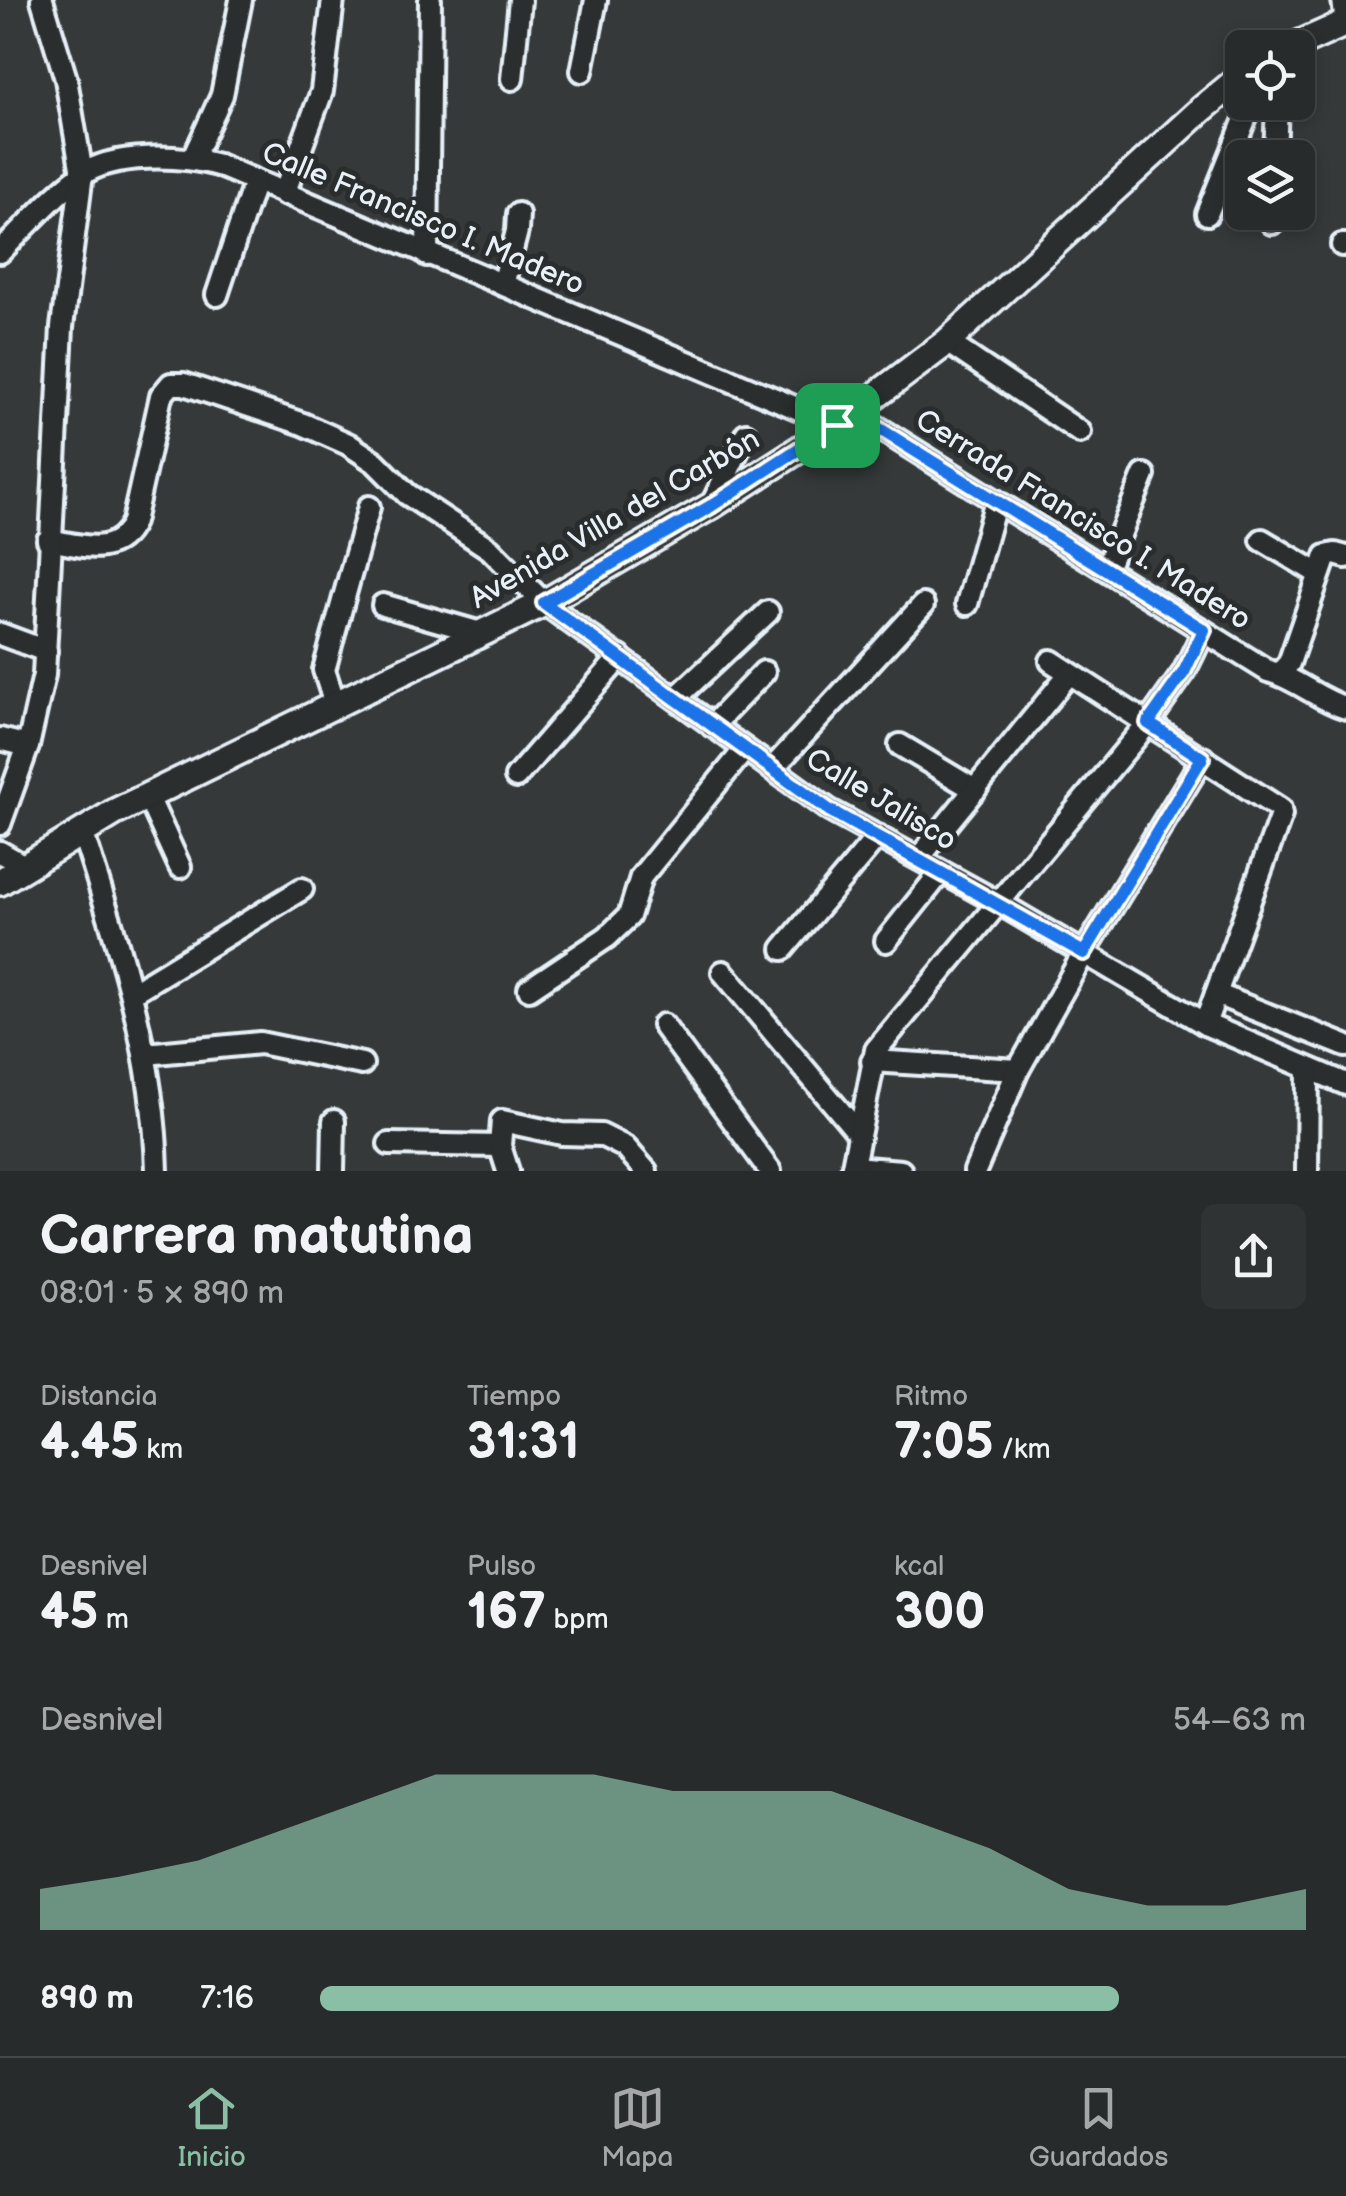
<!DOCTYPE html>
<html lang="es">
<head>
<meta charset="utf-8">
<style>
  :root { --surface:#282b2c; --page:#303334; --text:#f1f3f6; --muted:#a5a7a9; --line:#444748; --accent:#8abfa5 }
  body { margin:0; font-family:"Balsamiq Sans",sans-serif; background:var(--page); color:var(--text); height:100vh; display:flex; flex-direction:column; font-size:38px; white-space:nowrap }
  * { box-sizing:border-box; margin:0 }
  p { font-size:32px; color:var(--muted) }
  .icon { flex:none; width:55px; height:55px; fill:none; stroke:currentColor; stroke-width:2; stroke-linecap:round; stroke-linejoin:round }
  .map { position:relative; height:1171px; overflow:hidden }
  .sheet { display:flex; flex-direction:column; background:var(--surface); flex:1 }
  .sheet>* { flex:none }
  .fabs { position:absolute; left:1225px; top:30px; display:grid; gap:20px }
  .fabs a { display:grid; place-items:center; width:90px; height:90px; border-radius:15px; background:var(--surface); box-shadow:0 5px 15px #0003,0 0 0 2px var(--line); font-size:50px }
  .pin { position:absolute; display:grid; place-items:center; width:85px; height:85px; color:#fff; margin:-42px; border-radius:20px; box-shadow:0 5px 15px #0006 }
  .round { display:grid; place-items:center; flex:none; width:105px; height:105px; border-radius:15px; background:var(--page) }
  .head { display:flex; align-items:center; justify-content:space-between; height:170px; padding:0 40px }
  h1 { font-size:55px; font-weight:700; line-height:75px }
  .figures { display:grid; grid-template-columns:repeat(3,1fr); gap:15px; height:170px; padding:10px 40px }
  .figures div { display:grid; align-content:center }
  .figures b { font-size:50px; font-weight:700 }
  .figures small { font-size:28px; font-weight:400 }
  .figures p { font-size:28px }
  .chart { height:280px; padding:20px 40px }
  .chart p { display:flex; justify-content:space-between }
  .chart svg { width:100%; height:180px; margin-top:10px; fill:var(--accent); opacity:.7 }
  ul { padding:0 40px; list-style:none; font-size:32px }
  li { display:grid; grid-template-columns:160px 120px 1fr; align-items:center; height:75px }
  li i { height:25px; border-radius:12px; background:var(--accent) }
  .tabs { display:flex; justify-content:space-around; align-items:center; height:140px; border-top:2px solid var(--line); background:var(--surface); font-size:28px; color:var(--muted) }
  .tabs a { display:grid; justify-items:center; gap:5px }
  .tabs .on { color:var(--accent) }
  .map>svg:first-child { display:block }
</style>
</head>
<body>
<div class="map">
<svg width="1346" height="1171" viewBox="0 0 1346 1171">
  <rect width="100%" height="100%" fill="#35393a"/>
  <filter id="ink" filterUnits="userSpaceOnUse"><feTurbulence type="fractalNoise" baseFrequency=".01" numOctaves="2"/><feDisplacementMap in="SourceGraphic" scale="20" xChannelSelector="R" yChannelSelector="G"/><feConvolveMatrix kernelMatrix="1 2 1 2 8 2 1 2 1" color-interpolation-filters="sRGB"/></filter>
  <g filter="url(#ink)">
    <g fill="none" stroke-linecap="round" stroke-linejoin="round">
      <defs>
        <g id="minor">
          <path d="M1343,0L1346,24"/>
          <path d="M582,71L596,0"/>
          <path d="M512,79L520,0"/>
          <path d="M193,158L222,95L241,0"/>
          <path d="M1275,158L1277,102"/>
          <path d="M284,194L322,91L333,0"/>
          <path d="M1207,214L1252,102"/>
          <path d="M1272,223L1273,212"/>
          <path d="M1342,245H1346"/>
          <path d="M0,252C26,227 51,197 80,176C113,152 181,155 218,165L837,425"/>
          <path d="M427,255L430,0"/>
          <path d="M503,285L517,231L518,214"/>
          <path d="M217,295L255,181"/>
          <path d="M947,342L1080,432"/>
          <path d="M855,413L1268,671C1296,678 1317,699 1346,708"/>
          <path d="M711,506L746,434"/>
          <path d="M48,540C81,545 115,559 133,522L161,396L171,384H184L303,424L348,444L375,462L407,494L490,549L544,603L829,810L999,903L1205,1024L1346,1084"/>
          <path d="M1262,540L1319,574"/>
          <path d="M1106,569L1144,475"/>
          <path d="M967,604L996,501"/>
          <path d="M383,605L481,633"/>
          <path d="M0,634L46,651"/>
          <path d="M1051,661L1280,809L1281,815L1205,1024"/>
          <path d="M1281,672L1289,663L1326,556L1335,554L1346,557"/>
          <path d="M676,698L768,612"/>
          <path d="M336,707L324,670L369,507"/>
          <path d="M712,726L764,672"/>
          <path d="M0,739L28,746"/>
          <path d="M900,745L975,790"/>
          <path d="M772,769L923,605"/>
          <path d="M516,777L620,657"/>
          <path d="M148,797L180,867"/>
          <path d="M0,824L28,746L44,675L62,327L82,174L66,79L42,0"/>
          <path d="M82,831C118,943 154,1052 157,1171"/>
          <path d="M0,852L24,866"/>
          <path d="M919,858L1069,674"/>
          <path d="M886,941L941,872"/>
          <path d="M783,949L878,836"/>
          <path d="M723,972L859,1134"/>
          <path d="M529,989L607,937L629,916L641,877L745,749"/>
          <path d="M133,992L302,889"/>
          <path d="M1216,994L1346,1046"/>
          <path d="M663,1025L770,1171"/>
          <path d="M146,1054L260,1043L362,1064"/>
          <path d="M872,1061L1018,1070"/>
          <path d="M389,1144L500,1146L502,1121L562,1134L601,1135L625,1147L646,1171"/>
          <path d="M500,1146L508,1171"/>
          <path d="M853,1167L901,1171"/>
          <path d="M333,1171L334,1121"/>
          <path d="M852,1171L876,1050L1148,723L1184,672L1204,631"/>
          <path d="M975,1171L1018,1070L1084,953L1203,758"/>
          <path d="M1307,1171L1308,1069"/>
        </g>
        <g id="major">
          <path d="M1290,48L1346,23"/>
          <path d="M0,882L115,812L544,603L711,506L837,425L947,342L1202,109L1242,76"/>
        </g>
      </defs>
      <use href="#minor" stroke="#e8f1f8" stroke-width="28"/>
      <use href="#major" stroke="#e8f1f8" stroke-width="32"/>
      <use href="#minor" stroke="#2a2d2e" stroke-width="20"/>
      <use href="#major" stroke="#2a2d2e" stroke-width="25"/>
    </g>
  </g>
  <g fill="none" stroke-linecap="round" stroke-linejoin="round" filter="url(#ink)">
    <defs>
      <path id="route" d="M854,413L1204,630L1184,672L1148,723L1202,758L1084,953L829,810L544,603L711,506Z"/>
    </defs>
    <use href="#route" stroke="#fff" stroke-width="20"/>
    <use href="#route" stroke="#1a73e8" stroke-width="12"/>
  </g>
  <g text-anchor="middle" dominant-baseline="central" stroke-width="10" stroke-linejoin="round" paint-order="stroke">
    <g font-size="30" fill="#e8f1f8" stroke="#2a2d2e">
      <text transform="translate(423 219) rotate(23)">Calle Francisco I. Madero</text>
      <text transform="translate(615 519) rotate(-30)">Avenida Villa del Carbón</text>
      <text transform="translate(1083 520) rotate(32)">Cerrada Francisco I. Madero</text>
      <text transform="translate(881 800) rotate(31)">Calle Jalisco</text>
    </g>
  </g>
</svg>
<div class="fabs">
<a><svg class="icon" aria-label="locate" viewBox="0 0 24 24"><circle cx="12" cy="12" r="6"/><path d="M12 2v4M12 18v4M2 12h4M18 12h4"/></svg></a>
<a><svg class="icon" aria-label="layers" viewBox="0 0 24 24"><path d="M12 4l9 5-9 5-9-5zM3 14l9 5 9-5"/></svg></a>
</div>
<div class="pin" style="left:837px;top:425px;background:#1e9e55"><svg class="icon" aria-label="arrive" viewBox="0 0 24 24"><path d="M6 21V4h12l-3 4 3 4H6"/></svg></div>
</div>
<section class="sheet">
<div class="head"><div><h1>Carrera matutina</h1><p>08:01 · 5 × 890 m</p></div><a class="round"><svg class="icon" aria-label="share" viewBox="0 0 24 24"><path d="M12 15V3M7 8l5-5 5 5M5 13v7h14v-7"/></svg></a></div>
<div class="figures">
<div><p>Distancia</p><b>4.45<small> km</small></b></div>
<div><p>Tiempo</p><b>31:31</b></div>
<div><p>Ritmo</p><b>7:05<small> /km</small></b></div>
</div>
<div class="figures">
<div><p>Desnivel</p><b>45<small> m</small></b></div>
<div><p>Pulso</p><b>167<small> bpm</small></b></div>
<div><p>kcal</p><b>300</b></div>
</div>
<div class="chart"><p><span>Desnivel</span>54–63 m</p>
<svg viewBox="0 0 160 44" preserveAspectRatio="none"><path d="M0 44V34L10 31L20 27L30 20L40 13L50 6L60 6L70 6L80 10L90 10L100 10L110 17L120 24L130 34L140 38L150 38L160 34V44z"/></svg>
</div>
<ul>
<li><b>890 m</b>7:16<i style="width:81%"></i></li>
</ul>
</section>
<nav class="tabs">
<a class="on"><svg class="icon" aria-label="home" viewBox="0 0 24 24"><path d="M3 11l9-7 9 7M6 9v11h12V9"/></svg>Inicio</a>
<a><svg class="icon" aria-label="map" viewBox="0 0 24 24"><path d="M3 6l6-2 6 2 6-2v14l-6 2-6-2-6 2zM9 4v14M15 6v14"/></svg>Mapa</a>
<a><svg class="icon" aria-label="saved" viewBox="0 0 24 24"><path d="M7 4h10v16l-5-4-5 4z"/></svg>Guardados</a>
</nav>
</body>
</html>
